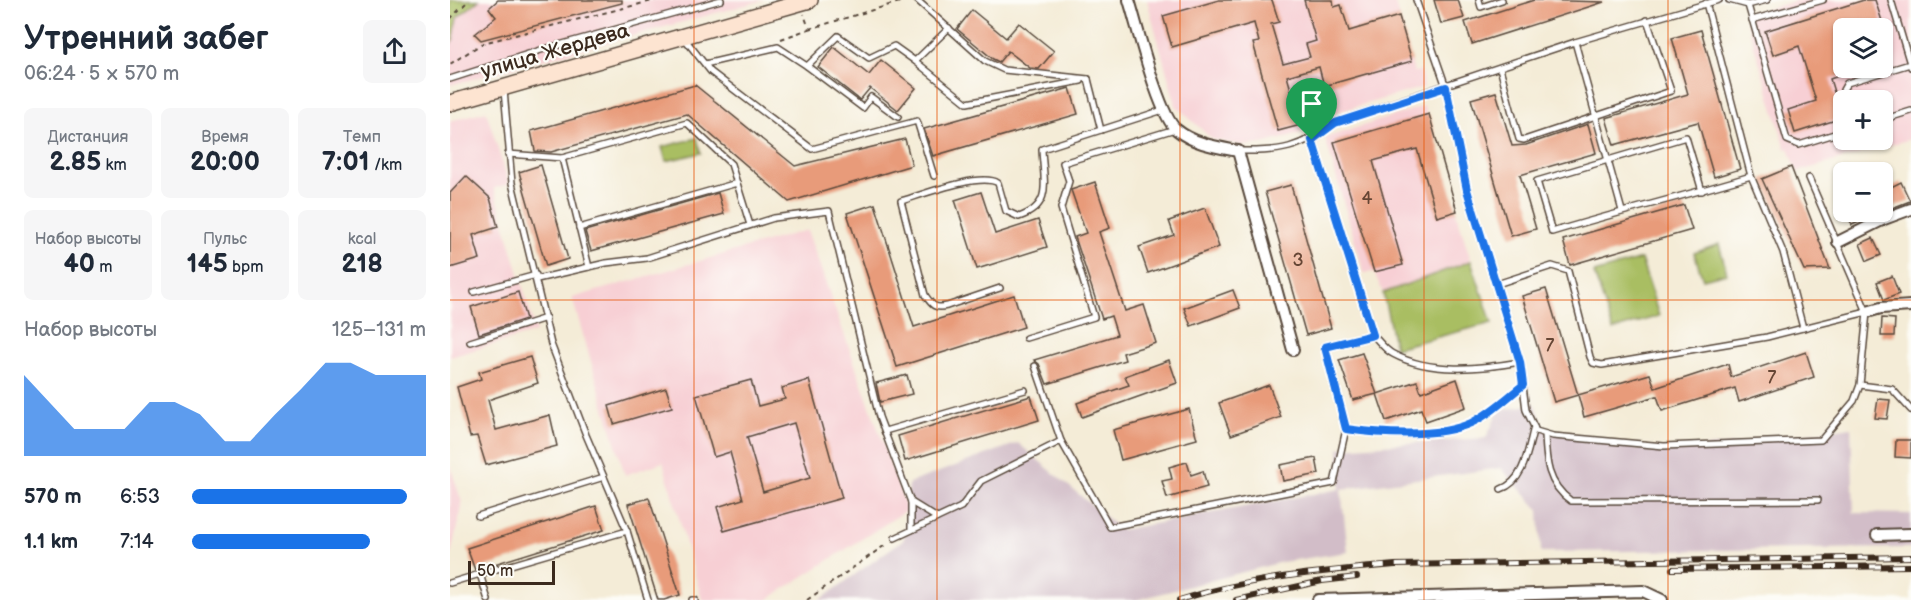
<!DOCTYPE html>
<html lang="ru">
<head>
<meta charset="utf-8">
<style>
  :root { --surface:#fff; --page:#f6f6f7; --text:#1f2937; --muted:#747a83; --accent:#1a73e8 }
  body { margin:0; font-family:"Balsamiq Sans",sans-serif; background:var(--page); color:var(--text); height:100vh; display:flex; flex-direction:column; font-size:22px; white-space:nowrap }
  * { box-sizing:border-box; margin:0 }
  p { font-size:20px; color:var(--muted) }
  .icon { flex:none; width:33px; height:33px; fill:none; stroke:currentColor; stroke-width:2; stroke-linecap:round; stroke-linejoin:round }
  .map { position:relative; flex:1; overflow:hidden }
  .panel { display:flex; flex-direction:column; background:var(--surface); width:450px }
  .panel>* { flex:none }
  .tools { position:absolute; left:1383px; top:18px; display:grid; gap:12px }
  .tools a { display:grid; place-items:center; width:60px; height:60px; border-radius:9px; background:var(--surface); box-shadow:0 2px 4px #0004; font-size:30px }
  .scale { position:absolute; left:18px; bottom:15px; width:87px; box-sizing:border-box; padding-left:6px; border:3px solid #3b2a1e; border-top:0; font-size:16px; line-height:21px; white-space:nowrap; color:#3b2a1e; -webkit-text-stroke:4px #fdfcf7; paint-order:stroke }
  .pin { position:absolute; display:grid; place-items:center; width:51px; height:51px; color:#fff; margin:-62px -26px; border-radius:50% 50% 50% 0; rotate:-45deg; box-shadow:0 0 6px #0007 }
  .pin .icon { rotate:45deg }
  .round { display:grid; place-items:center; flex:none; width:63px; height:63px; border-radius:9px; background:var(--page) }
  .summary { display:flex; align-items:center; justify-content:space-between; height:102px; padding:0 24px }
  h1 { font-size:33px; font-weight:700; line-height:45px }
  .figures { display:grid; grid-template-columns:repeat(3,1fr); gap:9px; height:102px; padding:6px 24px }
  .figures div { display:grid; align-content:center; border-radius:9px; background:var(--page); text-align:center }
  .figures b { font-size:26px; font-weight:700 }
  .figures small { font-size:16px; font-weight:400 }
  .figures p { font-size:16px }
  .chart { height:168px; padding:12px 24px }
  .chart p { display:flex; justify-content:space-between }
  .chart svg { width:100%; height:108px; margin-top:6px; fill:var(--accent); opacity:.7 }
  ul { padding:0 24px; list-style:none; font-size:20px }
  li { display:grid; grid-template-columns:96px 72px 1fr; align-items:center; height:45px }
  li i { height:15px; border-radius:8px; background:var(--accent) }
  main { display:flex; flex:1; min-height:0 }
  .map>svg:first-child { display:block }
</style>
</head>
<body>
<main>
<section class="panel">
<div class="summary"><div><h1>Утренний забег</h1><p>06:24 · 5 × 570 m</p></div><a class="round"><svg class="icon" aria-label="share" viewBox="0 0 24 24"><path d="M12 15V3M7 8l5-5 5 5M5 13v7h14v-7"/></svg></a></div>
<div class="figures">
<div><p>Дистанция</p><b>2.85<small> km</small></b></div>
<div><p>Время</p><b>20:00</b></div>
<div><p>Темп</p><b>7:01<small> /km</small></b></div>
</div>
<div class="figures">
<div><p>Набор высоты</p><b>40<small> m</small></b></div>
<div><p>Пульс</p><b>145<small> bpm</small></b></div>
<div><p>kcal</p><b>218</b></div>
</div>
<div class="chart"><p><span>Набор высоты</span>125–131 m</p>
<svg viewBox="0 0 160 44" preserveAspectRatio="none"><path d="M0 44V11L10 22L20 33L30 33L40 33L50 22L60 22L70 27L80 38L90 38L100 27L110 17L120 6L130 6L140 11L150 11L160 11V44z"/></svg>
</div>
<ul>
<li><b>570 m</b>6:53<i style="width:92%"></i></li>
<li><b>1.1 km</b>7:14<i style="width:76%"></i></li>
</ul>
</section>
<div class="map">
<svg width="1461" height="600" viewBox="0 0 1461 600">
  <rect width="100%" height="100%" fill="#fdfcf7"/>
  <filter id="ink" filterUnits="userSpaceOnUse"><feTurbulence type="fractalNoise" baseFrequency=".0167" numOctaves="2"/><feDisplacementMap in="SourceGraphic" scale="12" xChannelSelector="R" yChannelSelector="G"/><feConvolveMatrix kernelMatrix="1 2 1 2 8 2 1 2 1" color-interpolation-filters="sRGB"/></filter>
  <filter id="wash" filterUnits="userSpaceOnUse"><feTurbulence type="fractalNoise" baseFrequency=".008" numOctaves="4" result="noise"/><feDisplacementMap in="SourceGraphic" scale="24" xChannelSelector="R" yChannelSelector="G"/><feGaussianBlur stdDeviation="1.35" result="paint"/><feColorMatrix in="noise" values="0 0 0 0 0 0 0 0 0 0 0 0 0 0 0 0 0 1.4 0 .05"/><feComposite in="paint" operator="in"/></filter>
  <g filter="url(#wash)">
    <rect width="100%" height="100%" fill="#f4ecd7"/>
    <g fill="#f7cfd4" fill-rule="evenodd">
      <path d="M29,0H314L0,85V44L4,38L7,18Z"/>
      <path d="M697,0H944L964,72L971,71L974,87L874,116L849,134L812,144L793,146L762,139L726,106Z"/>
      <path d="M1348,0H1461V139L1347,172L1339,148L1336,149L1295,16ZM1394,28H1432V68H1394ZM1394,100H1432V140H1394Z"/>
      <path d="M974,106L1021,261L1042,323L945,348L933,293L924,272L914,273L875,138Z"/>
      <path d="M36,111L59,184L44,188L86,332L0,357V121Z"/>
      <path d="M357,230L457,510L317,600H252L213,462L175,475L122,298Z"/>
      <path d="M0,465L12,503L0,559Z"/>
    </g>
    <path fill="#d2bdc8" d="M1085,404L1095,429L1204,452L1299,443L1401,427L1404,513L1461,514V548L1091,552L1089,510L1051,468L891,489L898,552L832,562L686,600H370L454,539L459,483L568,443L671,530L890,489L889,448L1036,438L1049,410Z"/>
    <g fill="#a9be62" stroke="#727440" stroke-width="1.5">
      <path d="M0,0H29L7,18L4,38L0,44Z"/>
      <path d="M247,138L251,153L216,161L212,147Z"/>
      <path d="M1269,244L1277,273L1253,279L1244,253Z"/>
      <path d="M1191,259L1209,316L1163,330L1144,273Z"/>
      <path d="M1021,261L1042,323L945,348L933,293Z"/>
    </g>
    <g id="blocks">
      <g fill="#e89b7a" fill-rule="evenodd">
        <path d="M48,0H172V3L31,40L25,34L46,17L39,8Z"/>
        <path d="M769,0H822L829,22L821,24L833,64L860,57L856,44L866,41L854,0H883L884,7L891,5L899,31L949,16L962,61L874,86L869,67L837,76L851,125L828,131L803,43L809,42L804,23L722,47L713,16Z"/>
        <path d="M984,0H1008L1014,18L991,24Z"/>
        <path d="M1084,0L1154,2L1022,44L1015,22Z"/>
        <path d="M1414,0H1425L1432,21L1406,28H1394V74L1380,79L1392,118L1345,133L1338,110L1366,101L1349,46L1323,55L1315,31Z"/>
        <path d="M522,10L556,38L569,23L604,51L589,69L580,68L558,51L549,62L543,59L507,29Z"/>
        <path d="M1251,30L1290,169L1264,177L1248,122L1164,145L1156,118L1238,94L1222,38Z"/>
        <path d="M384,47L419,75L431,60L466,88L448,110L420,88L410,100L368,67Z"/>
        <path d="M245,85L345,166L455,139L462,165L339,202L237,114L101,152L85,151L81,131Z"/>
        <path d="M620,88L628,114L483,156L474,129Z"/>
        <path d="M1046,92L1062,146L1076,145L1138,124L1146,153L1070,175L1086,229L1061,236L1021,99Z"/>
        <path d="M979,114L1007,211L987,217L967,149L923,161L953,265L924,272L884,142Z"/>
        <path d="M91,165L118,259L96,266L69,172Z"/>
        <path d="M1341,167L1380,269L1354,270L1312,179Z"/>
        <path d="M16,176L40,198L48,227L23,235L30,259L0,268V193Z"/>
        <path d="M645,182L660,228L649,232L675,311L694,305L706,343L673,353L675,360L597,384L589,364L584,360L667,335L661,316L652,319L625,237L636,233L621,190Z"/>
        <path d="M1451,182L1460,201L1442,208L1433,191Z"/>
        <path d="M841,185L881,328L856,335L815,192Z"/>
        <path d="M531,192L545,234L588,220L597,247L527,269L505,200Z"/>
        <path d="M268,193L274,214L141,251L135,231Z"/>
        <path d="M425,204L464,327L564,295L574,327L447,367L397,213Z"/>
        <path d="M1234,205L1242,230L1120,265L1113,240Z"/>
        <path d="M755,208L769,247L698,273L689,247L724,235L719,221Z"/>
        <path d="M1396,212H1412L1415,219L1402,225Z"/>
        <path d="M1423,238L1431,255L1417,261L1410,244Z"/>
        <path d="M1442,276L1449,294L1434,300L1427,282Z"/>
        <path d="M1096,289L1128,395L1104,402L1072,296Z"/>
        <path d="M783,290L790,308L741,326L734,308Z"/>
        <path d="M68,292L76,319L29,334L21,307Z"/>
        <path d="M1432,318L1445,319L1444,336H1431Z"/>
        <path d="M1356,352L1364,377L1289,402L1285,388L1212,411L1207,396L1134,417L1128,395L1200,374L1205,388L1278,364L1281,377Z"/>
        <path d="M912,353L927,394L903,400L889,360Z"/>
        <path d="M80,357L88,383L38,400L46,430L100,415L107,446L36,465L27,436L20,437L7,387L31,379L29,372Z"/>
        <path d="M719,360L727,383L632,417L627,403L679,385L675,376Z"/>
        <path d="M457,375L462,394L430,402L426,383Z"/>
        <path d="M1007,379L1016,407L976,421L971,409L936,421L927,394L967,381L971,392Z"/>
        <path d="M301,380L308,406L335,399L332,388L359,380L392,498L274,531L267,507L293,499L280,452L264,457L246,395ZM344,423L360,478L313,492L297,437Z"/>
        <path d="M819,385L831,417L781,435L769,403Z"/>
        <path d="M216,388L222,407L164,424L159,406Z"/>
        <path d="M581,396L589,420L455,461L448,436Z"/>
        <path d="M1428,399L1440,400L1437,419L1425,418Z"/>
        <path d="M739,409L747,439L671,460L663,430Z"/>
        <path d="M1446,440H1461V458L1445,457Z"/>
        <path d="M866,458L869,474L833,481L830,465Z"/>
        <path d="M737,462L741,475L753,471L757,487L717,498L712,481L722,479L719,467Z"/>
        <path d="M199,498L230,595L214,600H208L178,504Z"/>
        <path d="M146,506L154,530L25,570L17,548Z"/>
      </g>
    </g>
  </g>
  <g filter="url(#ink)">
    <use href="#blocks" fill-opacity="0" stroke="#57473a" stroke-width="1.5"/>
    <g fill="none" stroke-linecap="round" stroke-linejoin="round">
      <defs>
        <g id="service">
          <path d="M467,0L535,61L554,70L638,79"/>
          <path d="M966,0L996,87L1017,190L1070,362L1076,410L1086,431L1103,436L1214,446L1371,440L1404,401L1410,385L1417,312L1359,178"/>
          <path d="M1029,0L1031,7L1052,0"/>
          <path d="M1279,0L1298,5L1317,0"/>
          <path d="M1441,0L1461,67"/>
          <path d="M1256,3L1301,176L1333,252L1353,328"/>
          <path d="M1298,5L1337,140L1349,145L1394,131"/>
          <path d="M1302,20L1373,0"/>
          <path d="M234,38L261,72L362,149L467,121L484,176"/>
          <path d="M1125,42L1172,211"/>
          <path d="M465,61L517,103L631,81"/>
          <path d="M255,64L328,47L357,66L388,36L419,58L444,46L465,61L499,28"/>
          <path d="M357,66L413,108L421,97L448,117"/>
          <path d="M1050,68L1069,139L1074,140L1221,91L1197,20"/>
          <path d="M0,79L91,50L271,0"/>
          <path d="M638,79L651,130"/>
          <path d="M54,90L62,183L101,344L136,435L177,531L198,600"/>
          <path d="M1396,100L1393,90L1397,83L1460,64"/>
          <path d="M1432,120L1461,111"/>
          <path d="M788,151C830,152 850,149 885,122L1125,42L1269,0"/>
          <path d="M58,154L112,158L237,123L281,164L300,225"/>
          <path d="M112,158L139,267"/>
          <path d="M1252,191L1236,137L1087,181L1102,232C1168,212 1235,196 1301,176"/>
          <path d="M129,228L287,183"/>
          <path d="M87,279L156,263L197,258L324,218L379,211L429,417L461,502V530"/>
          <path d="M1047,284L1102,266L1118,271L1140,357L1143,363L1152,365L1317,337L1417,312"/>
          <path d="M550,288L497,306C484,309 482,305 475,295L451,201C471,195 531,172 548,183L556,211L569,217C604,205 593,180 592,149L713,110"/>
          <path d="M24,292L86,275"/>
          <path d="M923,335C929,341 935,350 943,354C980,374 1030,369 1070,362"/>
          <path d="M576,338L644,317L611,208L619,181L613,163L725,129"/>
          <path d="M20,342L96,318"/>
          <path d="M1410,385L1442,389L1461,410"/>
          <path d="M896,429C931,435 988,439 1021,423C1040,414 1057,398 1073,385"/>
          <path d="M435,431L575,390"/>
          <path d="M1095,434C1096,461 1097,484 1121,501L1368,500"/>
          <path d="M611,441L660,527L884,483L896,429L875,347L923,335L862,140"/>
          <path d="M1051,489C1075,481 1078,448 1084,427"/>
          <path d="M461,502L487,518"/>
          <path d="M28,516L154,477"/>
          <path d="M445,538L511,507L531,481L611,441L585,366"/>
          <path d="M0,583L30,574"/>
          <path d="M38,600L30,574L177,531"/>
          <path d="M242,600H245"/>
        </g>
        <g id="minor">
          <path d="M679,0C687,25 709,117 727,130C744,144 767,147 788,151L843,350"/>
          <path d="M1388,242L1434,219L1461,209"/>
          <path d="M1417,312L1431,308L1461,306"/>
          <path d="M1427,535L1461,534"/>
          <path d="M868,600L1193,591L1212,600"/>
        </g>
        <path id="secondary" d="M0,103L360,0"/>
      </defs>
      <use href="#service" stroke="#57473a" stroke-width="8"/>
      <use href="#minor" stroke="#57473a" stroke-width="14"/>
      <use href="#secondary" stroke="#57473a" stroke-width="18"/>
      <g stroke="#57473a" stroke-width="2" stroke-dasharray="4.5 4.5" stroke-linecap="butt">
        <path d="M0,19L19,0"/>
        <path d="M359,29L456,0"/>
        <path d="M331,39L359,29L354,14"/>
        <path d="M0,64L33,43L206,0"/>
        <path d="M357,600L438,543"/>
      </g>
      <use href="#service" stroke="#fff" stroke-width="5"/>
      <use href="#minor" stroke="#fff" stroke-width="10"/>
      <use href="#secondary" stroke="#fde4d1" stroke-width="15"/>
      <defs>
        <g id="rail">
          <path d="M1222,569L1461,566"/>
          <path d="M729,600C799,578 872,571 945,565L1461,557"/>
          <path d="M786,600L872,581L907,577"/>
        </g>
      </defs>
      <use href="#rail" stroke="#3b2a1e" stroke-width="6"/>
      <use href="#rail" stroke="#fdfcf7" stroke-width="4" stroke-dasharray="11" stroke-linecap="butt"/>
    </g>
  </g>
  <g fill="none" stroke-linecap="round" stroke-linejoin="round" filter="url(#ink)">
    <defs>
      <path id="route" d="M996,87L1017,190L1070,362L1073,385C1057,398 1040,414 1021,423C988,438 931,434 896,429L875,347L923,335L862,140L885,123Z"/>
    </defs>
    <use href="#route" stroke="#fff" stroke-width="12"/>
    <use href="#route" stroke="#1a73e8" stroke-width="8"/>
  </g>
  <path fill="none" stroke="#e8590c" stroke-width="1.5" stroke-opacity="0.55" d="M244,0V600M487,0V600M730,0V600M974,0V600M1218,0V600M0,300H1461"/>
  <g text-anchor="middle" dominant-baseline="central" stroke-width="4.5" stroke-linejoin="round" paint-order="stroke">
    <g font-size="18" fill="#664635">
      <text x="917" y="198">4</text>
      <text x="848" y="260">3</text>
      <text x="1100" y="345">7</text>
      <text x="1322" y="377">7</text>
    </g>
    <g font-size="21" fill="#3b2a1e" stroke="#fdfcf7">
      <text transform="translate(105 51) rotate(-16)">улица Жердева</text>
    </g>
  </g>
</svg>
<div class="tools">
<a><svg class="icon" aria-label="layers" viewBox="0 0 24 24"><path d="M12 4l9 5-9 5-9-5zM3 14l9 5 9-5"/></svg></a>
<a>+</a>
<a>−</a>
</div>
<div class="scale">50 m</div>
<div class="pin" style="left:862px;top:140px;background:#1e9e55"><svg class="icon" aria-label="arrive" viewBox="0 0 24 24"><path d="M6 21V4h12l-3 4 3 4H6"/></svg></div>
</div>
</main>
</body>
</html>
